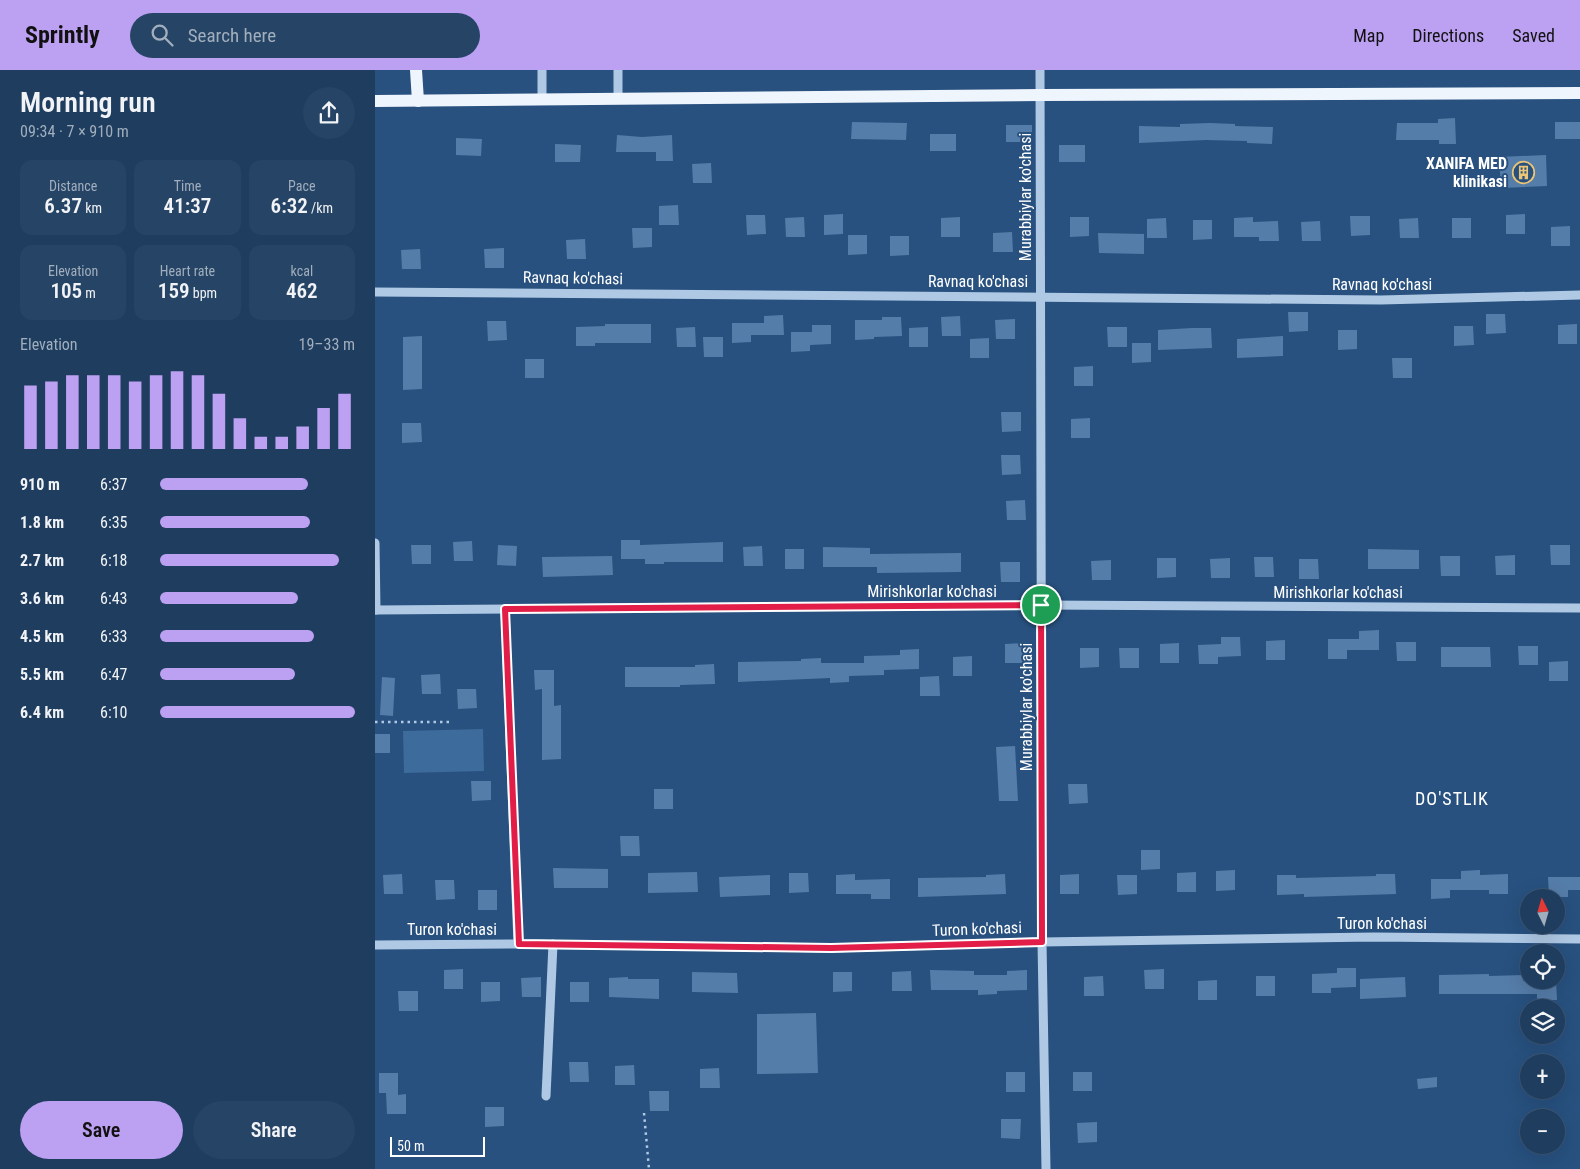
<!DOCTYPE html>
<html lang="en">
<head>
<meta charset="utf-8">
<style>
  :root { --surface:#1e3d5f; --page:#264465; --text:#f1f3f6; --muted:#a1aebd; --line:#3c5674; --accent:#bca0f2 }
  body { margin:0; font-family:"Roboto Condensed",sans-serif; background:var(--page); color:var(--text); height:100vh; display:flex; flex-direction:column; font-size:19px; white-space:nowrap }
  * { box-sizing:border-box; margin:0 }
  p { font-size:16px; color:var(--muted) }
  .icon { flex:none; width:28px; height:28px; fill:none; stroke:currentColor; stroke-width:2; stroke-linecap:round; stroke-linejoin:round }
  .map { position:relative; flex:1; overflow:hidden }
  .sheet { display:flex; flex-direction:column; background:var(--surface); width:375px }
  .sheet>* { flex:none }
  .needle { width:32px; rotate:355deg }
  .fabs { position:absolute; left:1145px; top:819px; display:grid; gap:10px }
  .fabs a { display:grid; place-items:center; width:45px; height:45px; border-radius:50%; background:var(--surface); box-shadow:0 5px 20px #0002,0 0 0 1px var(--line); font-size:25px }
  .scale { position:absolute; left:15px; bottom:12px; width:95px; box-sizing:border-box; padding-left:5px; border:2px solid #fff; border-top:0; font-size:14px; line-height:18px; white-space:nowrap; color:#fff; -webkit-text-stroke:4px #28517f; paint-order:stroke }
  .pin { position:absolute; display:grid; place-items:center; width:42px; height:42px; color:#fff; margin:-21px; border:2px solid #fff; border-radius:50%; box-shadow:0 1px 5px #0007 }
  .round { display:grid; place-items:center; flex:none; width:52px; height:52px; border-radius:26px; background:var(--page) }
  .overview { display:flex; align-items:center; justify-content:space-between; height:85px; padding:0 20px }
  h1 { font-size:28px; font-weight:600; line-height:38px }
  .metrics { display:grid; grid-template-columns:repeat(3,1fr); gap:8px; height:85px; padding:5px 20px }
  .metrics div { display:grid; align-content:center; border-radius:12px; background:var(--page); text-align:center }
  .metrics b { font-size:21px; font-weight:600 }
  .metrics small { font-size:14px; font-weight:400 }
  .metrics p { font-size:14px }
  .chart { height:140px; padding:10px 20px }
  .chart p { display:flex; justify-content:space-between }
  .chart svg { width:100%; height:90px; margin-top:5px; stroke:var(--accent); stroke-width:6 }
  .cta { display:flex; gap:10px; margin-top:auto; padding:10px 20px }
  .cta a { flex:1; height:58px; border-radius:30px; background:var(--accent); color:#111; font-size:20px; font-weight:600; line-height:58px; text-align:center }
  .cta a+a { background:var(--page); color:var(--text) }
  ul { padding:0 20px; list-style:none; font-size:16px }
  li { display:grid; grid-template-columns:80px 60px 1fr; align-items:center; height:38px }
  li i { height:12px; border-radius:6px; background:var(--accent) }
  header { display:flex; align-items:center; gap:30px; box-sizing:border-box; height:70px; padding:0 25px; background:var(--accent); color:#111 }
  header strong { font-size:24px }
  nav { display:flex; gap:28px; margin-inline-start:auto; font-size:18px }
  .search { width:350px; height:45px; background:var(--page); display:flex; align-items:center; gap:12px; box-sizing:border-box; padding:0 18px; border-radius:28px; color:var(--muted); font-size:19px }
  main { display:flex; flex:1; min-height:0 }
  .map>svg:first-child { display:block }
</style>
</head>
<body>
<header>
<strong>Sprintly</strong>
<div class="search"><svg class="icon" aria-label="search" viewBox="0 0 24 24"><circle cx="10" cy="10" r="6"/><path d="M15 15l6 6"/></svg>Search here</div>
<nav><a>Map</a><a>Directions</a><a>Saved</a></nav>
</header>
<main>
<section class="sheet">
<div class="overview"><div><h1>Morning run</h1><p>09:34 · 7 × 910 m</p></div><a class="round"><svg class="icon" aria-label="share" viewBox="0 0 24 24"><path d="M12 15V3M7 8l5-5 5 5M5 13v7h14v-7"/></svg></a></div>
<div class="metrics">
<div><p>Distance</p><b>6.37<small> km</small></b></div>
<div><p>Time</p><b>41:37</b></div>
<div><p>Pace</p><b>6:32<small> /km</small></b></div>
</div>
<div class="metrics">
<div><p>Elevation</p><b>105<small> m</small></b></div>
<div><p>Heart rate</p><b>159<small> bpm</small></b></div>
<div><p>kcal</p><b>462</b></div>
</div>
<div class="chart"><p><span>Elevation</span>19–33 m</p>
<svg viewBox="0 0 160 44" preserveAspectRatio="none"><path d="M5 44V13M15 44V11M25 44V8M35 44V8M45 44V8M55 44V11M65 44V8M75 44V6M85 44V8M95 44V17M105 44V29M115 44V38M125 44V38M135 44V33M145 44V24M155 44V17"/></svg>
</div>
<ul>
<li><b>910 m</b>6:37<i style="width:76%"></i></li>
<li><b>1.8 km</b>6:35<i style="width:77%"></i></li>
<li><b>2.7 km</b>6:18<i style="width:92%"></i></li>
<li><b>3.6 km</b>6:43<i style="width:71%"></i></li>
<li><b>4.5 km</b>6:33<i style="width:79%"></i></li>
<li><b>5.5 km</b>6:47<i style="width:69%"></i></li>
<li><b>6.4 km</b>6:10<i style="width:100%"></i></li>
</ul>
<div class="cta"><a>Save</a><a>Share</a></div>
</section>
<div class="map">
<svg width="1205" height="1099" viewBox="0 0 1205 1099">
  <rect width="100%" height="100%" fill="#28517f"/>
  <path fill="#3d6b9c" d="M108,659L109,701L29,703L28,661Z"/>
  <g fill="#557da9">
    <path d="M1080,48L1081,74H1064V70H1021L1022,53H1063V49Z"/>
    <path d="M477,52L532,53L531,70L476,69Z"/>
    <rect x="1180" y="52" width="25" height="17"/>
    <path d="M835,53L860,54V56L898,57L897,74L872,73V71L831,70L764,73V56L805,57V54Z"/>
    <rect x="631" y="55" width="26" height="17"/>
    <rect x="555" y="64" width="26" height="17"/>
    <path d="M242,65L267,67L297,65L298,91H281V82H241Z"/>
    <path d="M81,68L107,69L106,86L81,85Z"/>
    <path d="M180,74L206,75L205,92H180Z"/>
    <rect x="684" y="75" width="26" height="17"/>
    <path d="M1171,85L1172,116L1126,118L1124,87Z"/>
    <path d="M336,93L337,113H318L317,94Z"/>
    <path d="M303,135L304,155H284V136Z"/>
    <path d="M468,144V164L449,165V145Z"/>
    <path d="M1150,144V164H1131V145Z"/>
    <path d="M371,145H390L391,164L372,165Z"/>
    <path d="M975,146H995V165L976,166Z"/>
    <path d="M429,147L430,167H411L410,148Z"/>
    <path d="M585,147V167H566V148Z"/>
    <path d="M695,147H714V166L695,167Z"/>
    <path d="M878,147V152L903,151L904,171H884V167H859V148Z"/>
    <path d="M791,148L792,168H772V149Z"/>
    <path d="M1043,148L1044,168H1025L1024,149Z"/>
    <rect x="1077" y="148" width="19" height="20"/>
    <path d="M818,150H837V169L818,170Z"/>
    <path d="M945,151L946,171H927L926,152Z"/>
    <path d="M1195,156V176H1176V157Z"/>
    <path d="M257,158H277V177L258,178Z"/>
    <path d="M637,162L638,182H618V163Z"/>
    <path d="M723,163L769,164V184L724,183Z"/>
    <path d="M473,165H492V184L473,185Z"/>
    <path d="M515,166H534V185L515,186Z"/>
    <path d="M210,169L211,189H192L191,170Z"/>
    <path d="M129,178V198H110L109,179Z"/>
    <path d="M45,179L46,199H27L26,180Z"/>
    <path d="M913,242H933V261L914,262Z"/>
    <path d="M1111,244H1130L1131,263L1111,264Z"/>
    <path d="M408,245L409,265H376V272L357,273V253H389V246Z"/>
    <path d="M585,246L586,266H567L566,247Z"/>
    <path d="M507,247H526L527,266L499,267V269L480,270V250H507Z"/>
    <path d="M640,249V269H621L620,250Z"/>
    <path d="M112,251H131L132,270L113,271Z"/>
    <path d="M230,254H276V273H220V276H201V257L230,256Z"/>
    <path d="M1202,254V274H1183V255Z"/>
    <path d="M437,255H456V274L435,275V281L416,282V262H437Z"/>
    <path d="M1079,256H1098L1099,275L1079,276Z"/>
    <path d="M320,257L321,277H302L301,258Z"/>
    <path d="M553,257V277H534V258Z"/>
    <path d="M732,257H752V277H733Z"/>
    <path d="M817,258H836L837,278L783,280V260Z"/>
    <path d="M963,260H982V279L963,280Z"/>
    <path d="M47,266V319L28,320V267Z"/>
    <path d="M908,266V286L862,288V269Z"/>
    <path d="M328,267H348V287H329Z"/>
    <path d="M614,268V288H595V269Z"/>
    <path d="M757,273H776V292L757,293Z"/>
    <path d="M1017,288H1037V308H1018Z"/>
    <rect x="150" y="289" width="19" height="19"/>
    <path d="M718,296V316H699V297Z"/>
    <path d="M626,342H646V361L627,362Z"/>
    <path d="M715,348V368H696V349Z"/>
    <path d="M27,353H46L47,372L27,373Z"/>
    <path d="M626,385H645L646,404L627,405Z"/>
    <path d="M650,430L651,450H632L631,431Z"/>
    <path d="M246,470H265V475L348,472V492H289V494H270V489H246Z"/>
    <path d="M97,471L98,491H79L78,472Z"/>
    <path d="M36,475H56V494H37Z"/>
    <path d="M123,475L142,476L141,496L122,495Z"/>
    <path d="M1175,475H1195V495H1176Z"/>
    <path d="M387,476L388,496H369L368,477Z"/>
    <path d="M448,477L495,478V484L586,483V502L502,503V497H448Z"/>
    <rect x="410" y="479" width="19" height="20"/>
    <path d="M993,479L1044,480V499H993Z"/>
    <path d="M1140,485V505H1121L1120,486Z"/>
    <path d="M237,486L238,505L168,507L167,487Z"/>
    <path d="M1065,486H1085V506H1066Z"/>
    <path d="M879,487H898L899,507H880Z"/>
    <path d="M782,488H801V507L782,508Z"/>
    <path d="M855,488V508H836L835,489Z"/>
    <path d="M924,489H943L944,509H924Z"/>
    <path d="M736,490V510H717L716,491Z"/>
    <path d="M625,492H645V512H626Z"/>
    <path d="M1004,560V580H972V589H953V569H984V561Z"/>
    <path d="M846,567H865L866,586L843,587V594H824L823,575L846,574Z"/>
    <path d="M910,570V590H891V571Z"/>
    <path d="M1021,572H1041V591H1022Z"/>
    <path d="M649,573V593H630V574Z"/>
    <path d="M804,573V593H785V574Z"/>
    <path d="M1143,576H1163V595H1144Z"/>
    <path d="M1066,577H1115L1116,597H1066Z"/>
    <path d="M705,578H724V597L705,598Z"/>
    <path d="M744,578H764V598H745Z"/>
    <path d="M544,579V599L509,600V605L474,606V612L455,613V608L363,612V592L426,591V589L446,588V593H489V586L525,585V580Z"/>
    <path d="M597,586V606H578V587Z"/>
    <path d="M1193,591V611H1174V592Z"/>
    <path d="M339,594L340,614L305,615V617H250V597H320V595Z"/>
    <path d="M159,600H179V636L186,635V689L167,690V619L160,620Z"/>
    <path d="M65,604L66,624H47L46,605Z"/>
    <path d="M564,606L565,626H545V607Z"/>
    <path d="M7,607L20,608L18,646L5,645Z"/>
    <path d="M82,619H101L102,638L83,639Z"/>
    <rect x="0" y="664" width="15" height="19"/>
    <path d="M640,676L643,731H624L621,677Z"/>
    <path d="M96,711H116V730L97,731Z"/>
    <path d="M693,714H712L713,733L694,734Z"/>
    <rect x="279" y="719" width="19" height="20"/>
    <path d="M245,766H264L265,786H246Z"/>
    <path d="M766,780H785V799L766,800Z"/>
    <path d="M178,798L233,799V818H179Z"/>
    <path d="M860,800V820L841,821V801Z"/>
    <path d="M1105,800V805L1133,804V824H1114V820H1075V828L1056,829V809H1086V801Z"/>
    <path d="M322,802L323,822L273,823V803Z"/>
    <path d="M821,802V822H802V803Z"/>
    <path d="M414,803H433L434,822L414,823Z"/>
    <path d="M27,804L28,824H9L8,805Z"/>
    <path d="M480,804V810L515,809V829H496V824H461V805Z"/>
    <path d="M630,804L631,824L543,827V808L611,807V805Z"/>
    <path d="M704,804V824H685V805Z"/>
    <path d="M1001,804H1020L1021,824L929,827V824L902,825V805H921V808L1001,806Z"/>
    <path d="M395,805V825L345,827L344,807Z"/>
    <path d="M742,805H762V824L743,825Z"/>
    <path d="M1173,807H1205V820H1193V827H1174Z"/>
    <path d="M60,810H79L80,829L61,830Z"/>
    <rect x="103" y="820" width="19" height="20"/>
    <path d="M962,898H981V917L956,918V923H937V904L962,903Z"/>
    <path d="M88,899V919H69V900Z"/>
    <path d="M789,899V919H770L769,900Z"/>
    <path d="M555,900L599,901V905H632V901L652,900V920L622,921V924L603,925V920H556Z"/>
    <path d="M536,901L537,921H517V902Z"/>
    <path d="M317,902L362,903L363,923L317,922Z"/>
    <path d="M458,902H477V921L458,922Z"/>
    <path d="M1114,904V906L1148,905V911L1181,910L1182,930H1162V924H1064V905Z"/>
    <path d="M728,906L729,926H709V907Z"/>
    <rect x="881" y="906" width="19" height="20"/>
    <path d="M166,907V927H147L146,908Z"/>
    <path d="M253,907V909H284V929L234,927V908Z"/>
    <path d="M1030,907L1031,927L985,929V909Z"/>
    <path d="M842,910V930H823V911Z"/>
    <path d="M106,912H125V931L106,932Z"/>
    <rect x="195" y="912" width="19" height="20"/>
    <path d="M23,921H43V941H24Z"/>
    <path d="M441,943L443,1003L382,1004V944Z"/>
    <path d="M194,992H213L214,1012H195Z"/>
    <path d="M259,995L260,1015H240V996Z"/>
    <path d="M344,998L345,1018H325V999Z"/>
    <rect x="631" y="1002" width="19" height="20"/>
    <rect x="698" y="1002" width="19" height="19"/>
    <path d="M4,1003H23V1025L31,1024V1044H12L11,1023H4Z"/>
    <path d="M1062,1007V1017L1043,1019L1042,1009Z"/>
    <path d="M274,1021H294V1041H275Z"/>
    <path d="M110,1037H129V1056L110,1057Z"/>
    <path d="M626,1049H646L645,1069L626,1068Z"/>
    <path d="M722,1052V1072L703,1073L702,1053Z"/>
  </g>
  <g fill="none" stroke-linecap="round" stroke-linejoin="round">
    <g stroke="#afc9e5" stroke-width="2.5" stroke-dasharray="2.5 4" stroke-linecap="butt">
      <path d="M0,652H75"/>
      <path d="M269,1043L274,1099"/>
    </g>
    <g stroke="#afc9e5" stroke-width="9">
      <path d="M167,0V29"/>
      <path d="M243,0V29"/>
      <path d="M665,0L667,872L671,1099"/>
      <path d="M0,222L1006,230L1205,225"/>
      <path d="M0,473L1,540"/>
      <path d="M130,539L143,874"/>
      <path d="M0,540L666,535L1205,538"/>
      <path d="M0,875L143,874L456,878L667,872L999,867L1205,869"/>
      <path d="M171,1026L178,874"/>
    </g>
    <g stroke="#eff5fd" stroke-width="12">
      <path d="M41,0L43,31"/>
      <path d="M0,31L665,25L1205,23"/>
    </g>
  </g>
  <g fill="none" stroke-linecap="round" stroke-linejoin="round">
    <defs>
      <path id="route" d="M666,535L667,872L456,878L144,874L130,539Z"/>
    </defs>
    <use href="#route" stroke="#fff" stroke-width="10"/>
    <use href="#route" stroke="#e11d48" stroke-width="6"/>
  </g>
  <defs>
    <symbol id="building-ring" viewBox="-11 -11 22 22"><circle r="9.5" fill="#28517f" stroke="#ecc676" stroke-width="1.5"/><path d="M-4-6H4V6H1V3H-1V6H-4ZM-2.5-4.3h1.7v1.8h-1.7ZM.8-4.3h1.7v1.8H.8ZM-2.5-1h1.7V.8h-1.7ZM.8-1h1.7V.8H.8Z" fill="#ecc676"/></symbol>
  </defs>
  <g fill-rule="evenodd">
    <use href="#building-ring" x="1136" y="90" width="25" height="25"/>
  </g>
  <g text-anchor="middle" dominant-baseline="central" stroke-width="4" stroke-linejoin="round" paint-order="stroke">
    <g font-size="16" font-weight="bold" fill="#fff" stroke="#28517f" text-anchor="end">
      <text x="1132" y="93">XANIFA MED<tspan x="1132" dy="18">klinikasi</tspan></text>
    </g>
    <g font-size="16" fill="#fff" stroke="#28517f">
      <text transform="translate(650 127) rotate(-90)">Murabbiylar ko'chasi</text>
      <text transform="translate(198 208) rotate(1)">Ravnaq ko'chasi</text>
      <text x="603" y="211">Ravnaq ko'chasi</text>
      <text x="1007" y="214">Ravnaq ko'chasi</text>
      <text x="557" y="521">Mirishkorlar ko'chasi</text>
      <text x="963" y="522">Mirishkorlar ko'chasi</text>
      <text transform="translate(651 637) rotate(-90)">Murabbiylar ko'chasi</text>
      <text x="1007" y="853">Turon ko'chasi</text>
      <text x="77" y="859">Turon ko'chasi</text>
      <text transform="translate(602 859) rotate(-2)">Turon ko'chasi</text>
    </g>
    <g font-size="18" letter-spacing="1" fill="#fff" stroke="#28517f">
      <text x="1077" y="728">DO'STLIK</text>
    </g>
  </g>
</svg>
<div class="fabs">
<a><svg class="needle" viewBox="-14 -14 28 28"><path d="M0-13l5 13h-10z" fill="#e53935"/><path d="M0 13l5-13h-10z" fill="#a1aebd"/></svg></a>
<a><svg class="icon" aria-label="locate" viewBox="0 0 24 24"><circle cx="12" cy="12" r="6"/><path d="M12 2v4M12 18v4M2 12h4M18 12h4"/></svg></a>
<a><svg class="icon" aria-label="layers" viewBox="0 0 24 24"><path d="M12 4l9 5-9 5-9-5zM3 14l9 5 9-5"/></svg></a>
<a>+</a>
<a>−</a>
</div>
<div class="scale">50 m</div>
<div class="pin" style="left:666px;top:535px;background:#1e9e55"><svg class="icon" aria-label="arrive" viewBox="0 0 24 24"><path d="M6 21V4h12l-3 4 3 4H6"/></svg></div>
</div>
</main>
</body>
</html>
